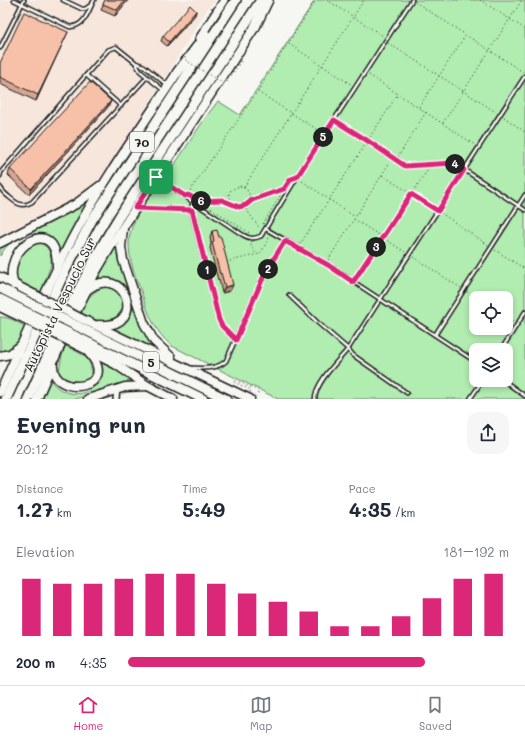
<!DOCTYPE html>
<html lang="en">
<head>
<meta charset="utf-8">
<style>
  :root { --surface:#fff; --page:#f6f6f7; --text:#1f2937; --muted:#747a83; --line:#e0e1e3; --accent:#db2777 }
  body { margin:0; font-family:Mali,sans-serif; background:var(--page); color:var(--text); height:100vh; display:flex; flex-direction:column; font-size:15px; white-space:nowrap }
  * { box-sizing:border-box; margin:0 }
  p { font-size:13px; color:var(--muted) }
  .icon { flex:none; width:22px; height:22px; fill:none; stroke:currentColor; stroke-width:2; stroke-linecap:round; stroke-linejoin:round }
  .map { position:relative; height:399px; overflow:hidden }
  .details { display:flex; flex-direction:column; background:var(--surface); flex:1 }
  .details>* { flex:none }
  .fabs { position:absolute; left:469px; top:291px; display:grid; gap:8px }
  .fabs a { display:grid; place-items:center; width:44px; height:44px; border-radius:8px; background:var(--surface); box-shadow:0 2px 6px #0003; font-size:20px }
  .pin { position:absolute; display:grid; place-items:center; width:34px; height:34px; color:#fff; margin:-17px; border-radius:8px; box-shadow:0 2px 6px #0006 }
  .km { position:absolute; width:20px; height:20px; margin:-10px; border-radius:50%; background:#222; color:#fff; font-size:11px; line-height:20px; text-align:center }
  .round { display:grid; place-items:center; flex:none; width:42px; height:42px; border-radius:12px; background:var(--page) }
  .headline { display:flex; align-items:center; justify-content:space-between; height:68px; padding:0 16px }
  h1 { font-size:22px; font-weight:700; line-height:30px }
  .stats { display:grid; grid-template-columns:repeat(3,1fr); gap:6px; height:68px; padding:4px 16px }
  .stats div { display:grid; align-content:center }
  .stats b { font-size:20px; font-weight:700 }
  .stats small { font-size:11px; font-weight:400 }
  .stats p { font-size:11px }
  .chart { height:112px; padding:8px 16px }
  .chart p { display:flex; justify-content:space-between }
  .chart svg { width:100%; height:72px; margin-top:4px; stroke:var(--accent); stroke-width:6 }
  ul { padding:0 16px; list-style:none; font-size:13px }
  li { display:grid; grid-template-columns:64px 48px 1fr; align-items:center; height:30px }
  li i { height:10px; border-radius:5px; background:var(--accent) }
  .dock { display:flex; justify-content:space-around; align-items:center; height:56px; border-top:1px solid var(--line); background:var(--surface); font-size:11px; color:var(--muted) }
  .dock a { display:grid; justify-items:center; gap:2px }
  .dock .on { color:var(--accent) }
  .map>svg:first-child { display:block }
</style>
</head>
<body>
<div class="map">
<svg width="525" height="399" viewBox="0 0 525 399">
  <rect width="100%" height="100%" fill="#f6f6f2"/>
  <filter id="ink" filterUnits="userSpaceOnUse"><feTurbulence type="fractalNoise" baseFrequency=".025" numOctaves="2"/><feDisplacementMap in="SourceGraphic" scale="8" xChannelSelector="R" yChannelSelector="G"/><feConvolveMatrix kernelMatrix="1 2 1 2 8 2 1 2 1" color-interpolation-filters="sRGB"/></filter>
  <g filter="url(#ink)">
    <path fill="#f6e6dc" d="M0,0H216L214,3L210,5L110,167L98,181L85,191L73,200L0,236Z"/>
    <g fill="#b1ecb0" stroke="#668466" fill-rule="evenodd">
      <path d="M315,0H525V399H278L172,346C155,332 148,314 142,294C136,278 128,259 129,241C131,213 160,187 175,164C189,143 202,121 218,101L240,115ZM476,298H506V328H476ZM476,350H506V380H476Z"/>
      <path d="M89,199L60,253C57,241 50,235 38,234C35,234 31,232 29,233C17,235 5,246 0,256V247L73,209Z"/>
      <path d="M38,242C49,246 52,254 51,265L41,292C33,288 19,284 14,277C0,256 20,244 38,242Z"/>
      <path d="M118,242L123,270L145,334L157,351L109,328C146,326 132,273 102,280C100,280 97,282 94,284Z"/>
      <path d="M104,286C107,287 111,286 114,287C132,294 123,320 105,321C96,322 87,316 79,311C85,300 93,292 104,286Z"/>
      <path d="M0,317C10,317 17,322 26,327C20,339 16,351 0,351Z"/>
      <path d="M65,346C83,354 94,358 91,380L82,389C51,393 59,365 65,346Z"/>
      <path d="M99,359L138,382L120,384L76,399H41L50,378C59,399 95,399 99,377C100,372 99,366 98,361Z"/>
    </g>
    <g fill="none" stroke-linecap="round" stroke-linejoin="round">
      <defs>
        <g id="lane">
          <path d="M14,0L70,27C85,26 88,12 94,0"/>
          <path d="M63,0L82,9H85L91,5"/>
          <path d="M0,48L24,0"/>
          <path d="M136,64L140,71L163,90"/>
          <path d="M86,75L121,106"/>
          <path d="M334,120L368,141L405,166L454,163L525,210"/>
          <path d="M0,176L1,172L108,50L116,47L136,63L144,66L167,85"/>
          <path d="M157,178L243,235C250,239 254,239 261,236L297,177L412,0"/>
          <path d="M0,187C2,191 5,194 9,197C16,203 22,208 32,202L147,77"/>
          <path d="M193,201L191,210L219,320L222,326L236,340"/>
          <path d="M138,208L191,210"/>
          <path d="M266,229L328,265L476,362"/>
          <path d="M289,295L318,323L348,349L353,355L407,393"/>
          <path d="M435,335L525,195"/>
          <path d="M501,350L525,312"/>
          <path d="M191,368C203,368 216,370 226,361L266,271L285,241"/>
          <path d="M503,380L525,396"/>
          <path d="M315,399C315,383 338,361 348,349L525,76"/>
          <path d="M470,399L483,380"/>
        </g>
        <path id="street" d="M116,399L117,389"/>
        <path id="secondary" d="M199,39L224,0"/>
        <g id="primary">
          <path d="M123,229L121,247L123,260L144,323L154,341L171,357"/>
          <path d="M0,243L76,204L100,186"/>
          <path d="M0,277L35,295"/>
          <path d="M14,285C0,248 57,212 57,266"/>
          <path d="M86,291C124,259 150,329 99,325"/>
          <path d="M0,307L27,320"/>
          <path d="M80,318L250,399"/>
          <path d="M72,320L94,275L114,241L255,27"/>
          <path d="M69,341L115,364L148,386L173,399"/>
          <path d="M0,356L10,354L20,346"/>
          <path d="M53,366C53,399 123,389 88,352"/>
          <path d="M0,392C24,340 47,286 74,235C104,179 142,126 177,73"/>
          <path d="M37,399L66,332"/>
          <path d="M88,399L125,387L147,386"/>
        </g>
        <g id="highway">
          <path d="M255,27L268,0"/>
          <path d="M177,73L206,35"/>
          <path d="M0,288L34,305"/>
          <path d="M0,299L30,314"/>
          <path d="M77,326L226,399"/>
          <path d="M73,335L203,399"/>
          <path d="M6,399L64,273L92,220L236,0"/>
          <path d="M28,399C56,337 83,275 119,217L261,0"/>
        </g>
      </defs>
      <use href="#lane" stroke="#1c1c1c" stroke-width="5.5"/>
      <use href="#street" stroke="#1c1c1c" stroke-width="8"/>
      <use href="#secondary" stroke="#1c1c1c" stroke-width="10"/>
      <use href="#primary" stroke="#1c1c1c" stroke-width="11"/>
      <use href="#highway" stroke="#1c1c1c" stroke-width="12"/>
      <g stroke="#1c1c1c" stroke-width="1" stroke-dasharray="1 3" stroke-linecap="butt">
        <path d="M327,0L383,36"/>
        <path d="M480,0L525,29"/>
        <path d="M415,2L523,72"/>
        <path d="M388,43L496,112"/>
        <path d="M289,44L352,85"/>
        <path d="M369,75L475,145"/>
        <path d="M258,92L321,132"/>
        <path d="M419,107L465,36"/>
        <path d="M504,117L525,132"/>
        <path d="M443,123L522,0"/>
        <path d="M370,137L398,94"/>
        <path d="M398,157L426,112"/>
        <path d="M382,175L435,209"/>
        <path d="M299,179L355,217"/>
        <path d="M240,186L247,190L252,199L246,205L239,207L231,204L229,194L231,190Z"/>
        <path d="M244,187L364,0"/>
        <path d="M188,194L257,92L316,0"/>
        <path d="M253,200L284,189"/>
        <path d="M200,201L222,200L230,203"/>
        <path d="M201,202L251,234"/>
        <path d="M244,206L260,229"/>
        <path d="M441,213L488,245"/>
        <path d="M356,216L390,162"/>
        <path d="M354,219L405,252"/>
        <path d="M263,224L285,188"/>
        <path d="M252,241L251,246L256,254"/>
        <path d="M300,244L365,145"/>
        <path d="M495,250L525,269"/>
        <path d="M413,257L461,288"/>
        <path d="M328,260L354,219"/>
        <path d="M226,262L259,254L262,251L270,236"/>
        <path d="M355,278L429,168"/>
        <path d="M467,292L476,298"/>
        <path d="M506,317L513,322"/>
        <path d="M250,392L251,390L234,382L235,380L259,391L256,397"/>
      </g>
      <use href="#lane" stroke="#f6f6f2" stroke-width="2.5"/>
      <use href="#street" stroke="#f6f6f2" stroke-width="5"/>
      <use href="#secondary" stroke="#f6f6f2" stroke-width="7"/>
      <use href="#primary" stroke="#f6f6f2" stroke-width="8"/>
      <use href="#highway" stroke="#f6f6f2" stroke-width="9"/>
      <defs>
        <g id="primary-bridge">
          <path d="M35,295L80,318"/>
          <path d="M27,320L69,341"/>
        </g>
        <g id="highway-bridge">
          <path d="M34,305L77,326"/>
          <path d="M30,314L73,335"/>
        </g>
      </defs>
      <use href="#primary-bridge" stroke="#1c1c1c" stroke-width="11" stroke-linecap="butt"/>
      <use href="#highway-bridge" stroke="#1c1c1c" stroke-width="12" stroke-linecap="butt"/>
      <path stroke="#1c1c1c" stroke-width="1" stroke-dasharray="1 3" stroke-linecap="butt" d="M212,8L184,59L224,84L240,60L241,61L227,82"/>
      <use href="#primary-bridge" stroke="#f6f6f2" stroke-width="8"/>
      <use href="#highway-bridge" stroke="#f6f6f2" stroke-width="9"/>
    </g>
    <g fill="#d4a691" stroke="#1c1c1c">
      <path d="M105,0H128L115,16L101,10Z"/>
      <path d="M196,11L195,15L167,46L161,41L163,36Z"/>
      <path d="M65,38L36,101L0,84V63Z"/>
      <path d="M111,101L108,107L29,195L8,175L10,169Z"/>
      <path d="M212,231L230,291L222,293L219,279L218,280L210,248L211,244L210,237Z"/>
    </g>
    <g fill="#ad8776" stroke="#1c1c1c">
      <path d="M125,0H128L115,16L117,10Z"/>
      <path d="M196,11L195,15L167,46L169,42Z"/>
      <path d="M68,32L65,38L36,101L38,95Z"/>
      <path d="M111,101L108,107L29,195L31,189Z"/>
      <path d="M233,285L230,291L222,293L225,287Z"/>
    </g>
    <g fill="#f7c1a9" stroke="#1c1c1c">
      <path d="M105,0H125L117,10L103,4Z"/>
      <path d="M190,5L196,11L169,42L163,36Z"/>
      <path d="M24,12L68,32L38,95L0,77V63Z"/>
      <path d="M90,82L111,101L31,189L10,169Z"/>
      <path d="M217,230L219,237H221L233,285L225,287L221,273L220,274L212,242L214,241L212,231Z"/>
    </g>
  </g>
  <g fill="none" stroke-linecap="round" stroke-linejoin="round" filter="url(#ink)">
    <defs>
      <path id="route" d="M334,120L368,141L405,166L454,163L464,170L438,211L411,194L353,282L328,265L285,241L266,271L236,340L222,326L219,320L192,210L135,208L156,177L185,196L188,195L199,201L222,200L239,207L246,205L252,200L284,189L291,179L297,177Z"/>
    </defs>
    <use href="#route" stroke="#fff" stroke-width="8"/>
    <use href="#route" stroke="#db2777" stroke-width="5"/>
  </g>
  <g text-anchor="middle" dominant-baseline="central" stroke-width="3" stroke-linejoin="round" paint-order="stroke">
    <g fill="#f6f6f2" stroke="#5d5d5c" stroke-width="1">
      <rect x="130" y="132" width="24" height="20" rx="3"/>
      <rect x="143" y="352" width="16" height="20" rx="3"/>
    </g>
    <g font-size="12" font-weight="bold" fill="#1c1c1c">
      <text x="142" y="142">70</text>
      <text x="151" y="362">5</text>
    </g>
    <g font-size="13" fill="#1c1c1c" stroke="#f6f6f2">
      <text transform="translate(59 304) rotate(-64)">Autopista Vespucio Sur</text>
    </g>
  </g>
</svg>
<div class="fabs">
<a><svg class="icon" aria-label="locate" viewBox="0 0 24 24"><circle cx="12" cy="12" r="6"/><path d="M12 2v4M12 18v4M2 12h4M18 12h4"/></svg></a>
<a><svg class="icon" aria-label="layers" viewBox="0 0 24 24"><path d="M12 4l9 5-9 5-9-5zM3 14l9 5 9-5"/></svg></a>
</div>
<div class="pin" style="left:156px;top:177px;background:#1e9e55"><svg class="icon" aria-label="arrive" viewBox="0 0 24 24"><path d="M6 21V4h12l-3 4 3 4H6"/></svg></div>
<b class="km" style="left:207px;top:270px">1</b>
<b class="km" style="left:268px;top:269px">2</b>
<b class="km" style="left:376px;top:247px">3</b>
<b class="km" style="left:455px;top:164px">4</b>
<b class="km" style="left:323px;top:137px">5</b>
<b class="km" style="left:201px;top:201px">6</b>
</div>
<section class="details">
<div class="headline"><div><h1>Evening run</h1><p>20:12</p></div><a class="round"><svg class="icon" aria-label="share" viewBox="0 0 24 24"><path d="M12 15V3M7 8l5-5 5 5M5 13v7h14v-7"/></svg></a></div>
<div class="stats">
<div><p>Distance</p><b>1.27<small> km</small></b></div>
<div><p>Time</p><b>5:49</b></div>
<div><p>Pace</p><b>4:35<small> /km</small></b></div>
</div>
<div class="chart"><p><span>Elevation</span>181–192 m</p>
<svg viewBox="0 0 160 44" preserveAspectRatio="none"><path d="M5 44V9M15 44V12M25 44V12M35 44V9M45 44V6M55 44V6M65 44V12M75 44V18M85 44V23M95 44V29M105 44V38M115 44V38M125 44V32M135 44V21M145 44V9M155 44V6"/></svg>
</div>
<ul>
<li><b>200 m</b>4:35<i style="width:78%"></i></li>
</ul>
</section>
<nav class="dock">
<a class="on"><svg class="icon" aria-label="home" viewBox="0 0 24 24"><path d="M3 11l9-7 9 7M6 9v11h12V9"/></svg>Home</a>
<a><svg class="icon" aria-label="map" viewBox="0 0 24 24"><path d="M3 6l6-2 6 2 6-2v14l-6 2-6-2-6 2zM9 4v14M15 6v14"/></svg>Map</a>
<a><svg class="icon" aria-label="saved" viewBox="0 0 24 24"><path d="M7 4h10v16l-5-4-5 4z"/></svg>Saved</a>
</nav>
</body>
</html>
